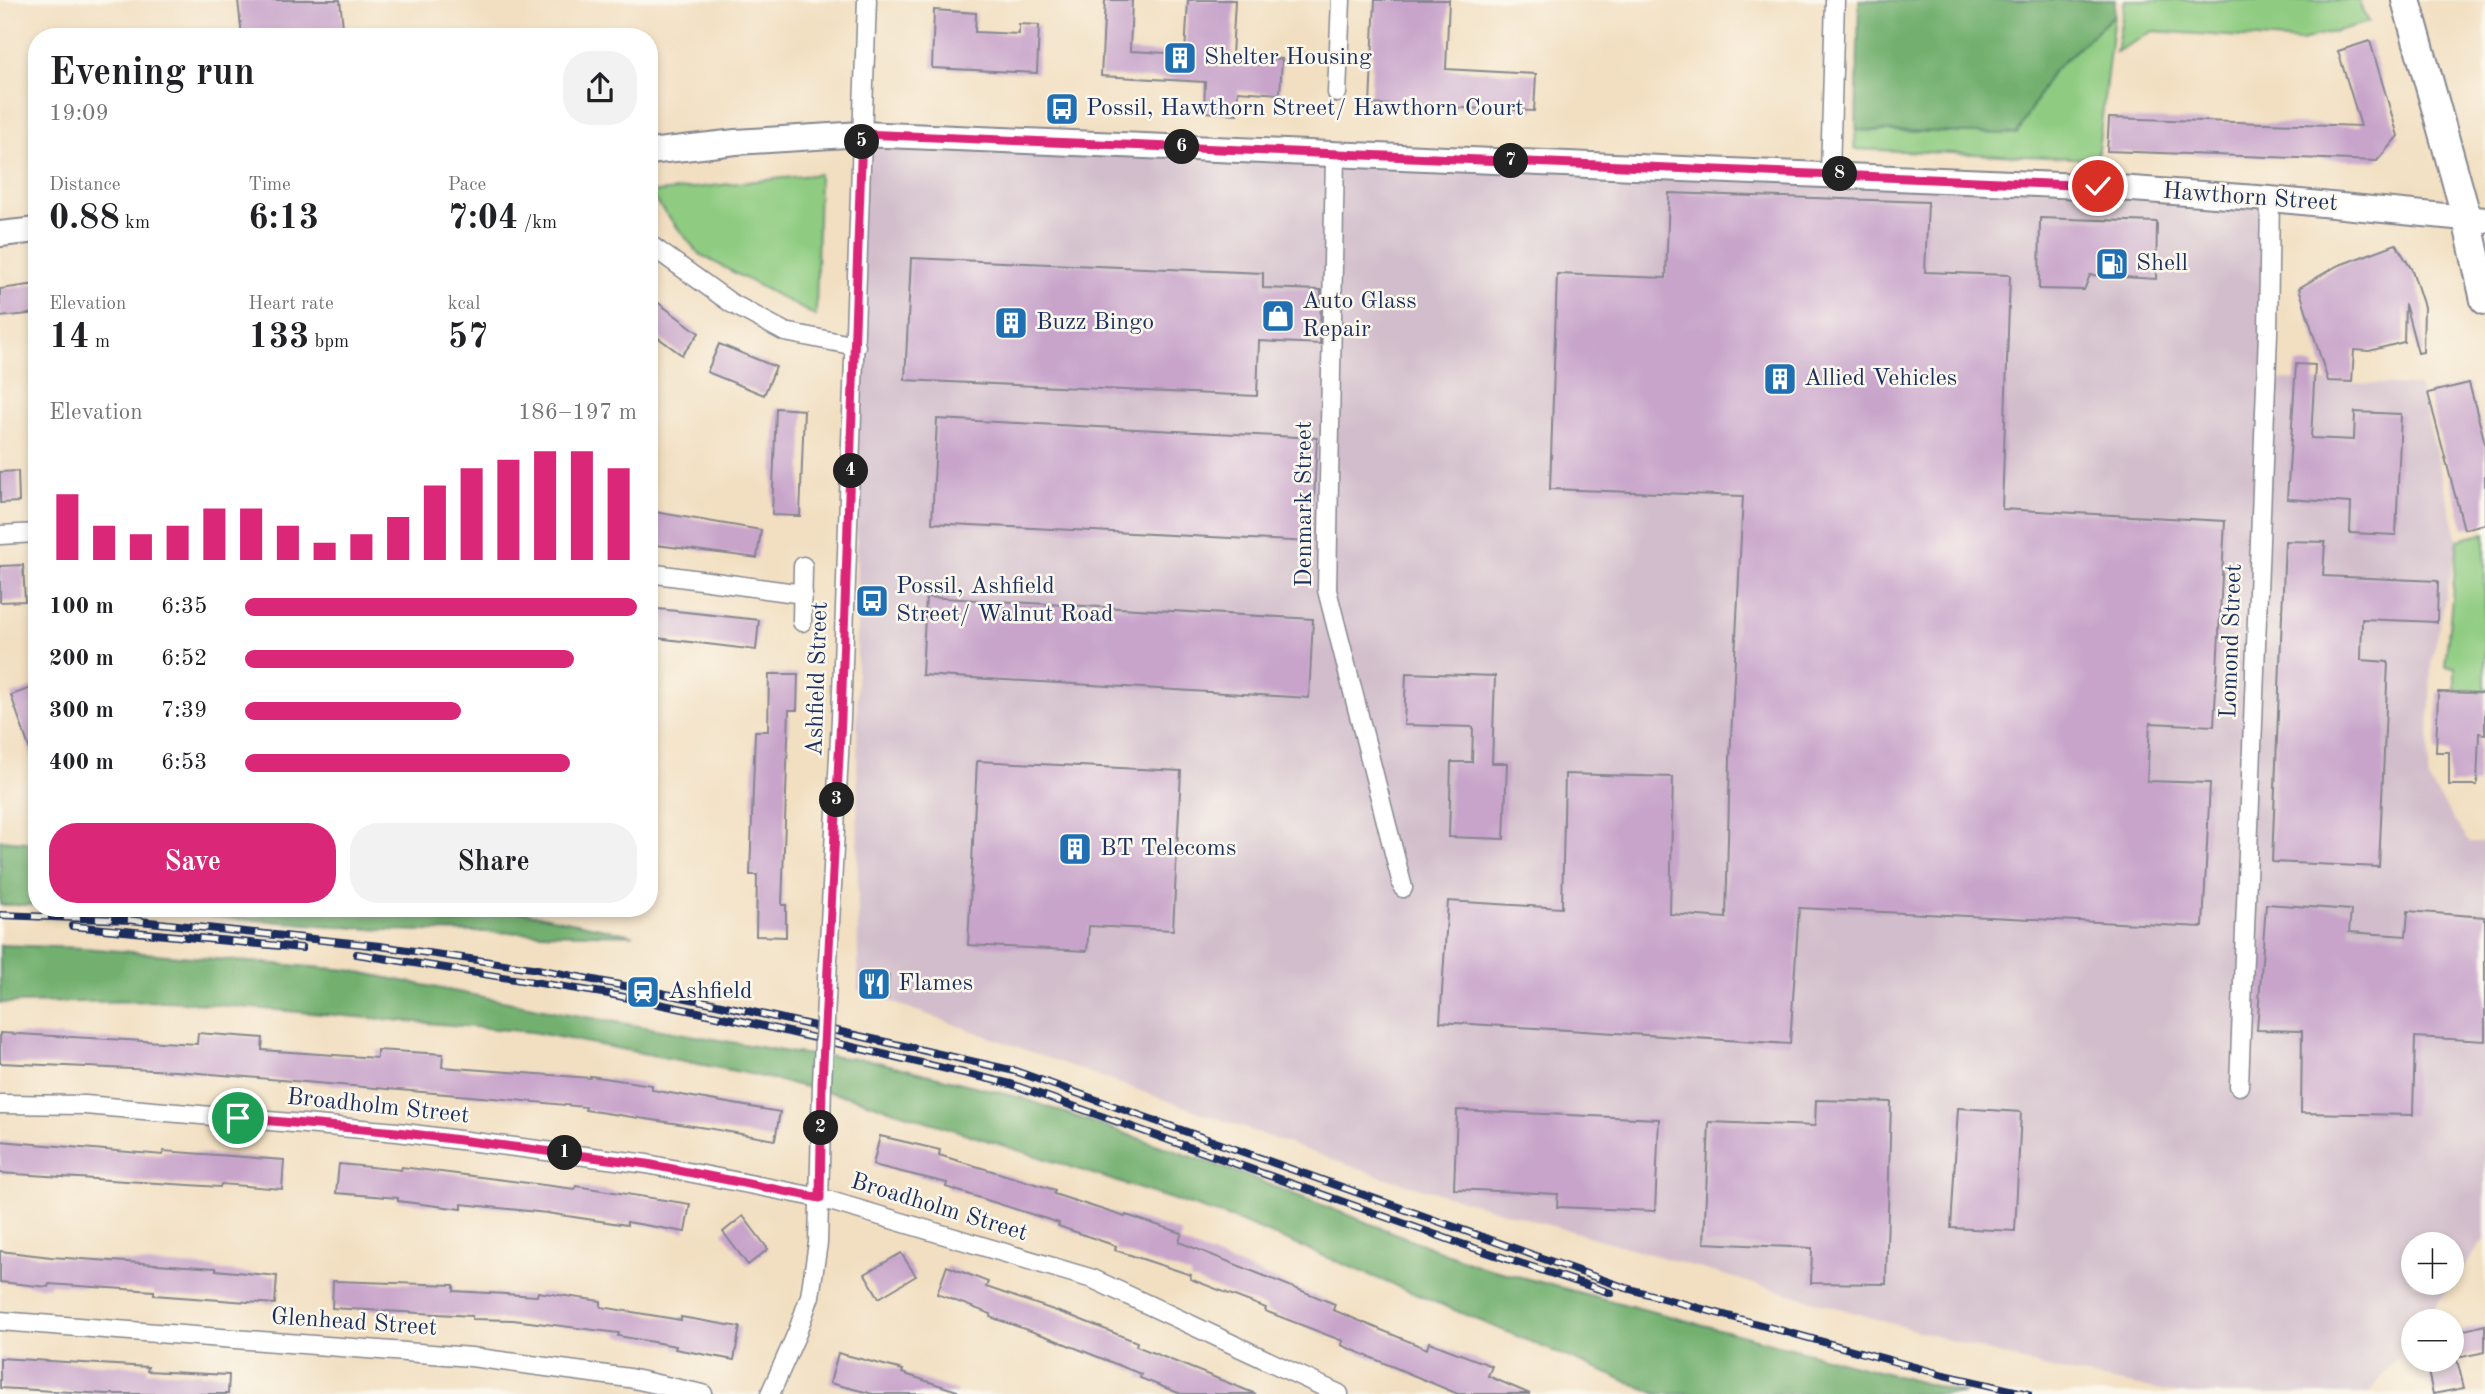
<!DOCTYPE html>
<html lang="en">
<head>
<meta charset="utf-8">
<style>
  :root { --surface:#fff; --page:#f2f2f2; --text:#202124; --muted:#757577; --accent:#db2777 }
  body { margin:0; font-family:"Old Standard TT",serif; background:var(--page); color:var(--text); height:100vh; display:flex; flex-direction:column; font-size:26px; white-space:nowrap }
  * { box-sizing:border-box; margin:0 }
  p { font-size:23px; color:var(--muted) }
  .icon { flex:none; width:38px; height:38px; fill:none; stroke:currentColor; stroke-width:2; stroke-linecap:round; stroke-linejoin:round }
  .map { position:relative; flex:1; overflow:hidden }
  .drawer { position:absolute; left:28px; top:28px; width:630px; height:889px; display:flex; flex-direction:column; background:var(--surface); border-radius:28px; box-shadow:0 4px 10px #0003 }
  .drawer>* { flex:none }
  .fabs { position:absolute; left:2401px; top:1232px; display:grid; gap:14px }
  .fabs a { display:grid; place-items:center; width:63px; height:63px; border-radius:50%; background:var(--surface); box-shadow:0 4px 10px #0003; font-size:35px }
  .pin { position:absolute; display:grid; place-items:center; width:60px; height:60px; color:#fff; margin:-30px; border:4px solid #fff; border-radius:50%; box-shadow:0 2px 7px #0007 }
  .km { position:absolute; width:35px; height:35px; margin:-18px; border-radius:50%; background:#222; color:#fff; font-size:19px; line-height:35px; text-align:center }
  .round { display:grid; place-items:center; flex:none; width:74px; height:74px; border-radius:28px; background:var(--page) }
  .headline { display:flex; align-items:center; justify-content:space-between; height:119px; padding:0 21px }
  h1 { font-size:38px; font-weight:700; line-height:52px }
  .metrics { display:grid; grid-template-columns:repeat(3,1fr); gap:10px; height:119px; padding:7px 21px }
  .metrics div { display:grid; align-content:center }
  .metrics b { font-size:35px; font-weight:700 }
  .metrics small { font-size:19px; font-weight:400 }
  .metrics p { font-size:19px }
  .chart { height:196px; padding:14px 21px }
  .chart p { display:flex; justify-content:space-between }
  .chart svg { width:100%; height:126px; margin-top:7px; stroke:var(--accent); stroke-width:6 }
  .action { display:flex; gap:14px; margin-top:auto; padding:14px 21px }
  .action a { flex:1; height:80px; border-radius:28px; background:var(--accent); color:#fff; font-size:28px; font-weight:700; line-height:80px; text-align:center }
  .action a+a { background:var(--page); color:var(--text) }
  ul { padding:0 21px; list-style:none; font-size:23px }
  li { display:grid; grid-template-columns:112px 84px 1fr; align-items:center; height:52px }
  li i { height:18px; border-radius:9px; background:var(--accent) }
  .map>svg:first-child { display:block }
</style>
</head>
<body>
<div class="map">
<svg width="2485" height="1394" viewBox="0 0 2485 1394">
  <rect width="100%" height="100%" fill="#fbf7ec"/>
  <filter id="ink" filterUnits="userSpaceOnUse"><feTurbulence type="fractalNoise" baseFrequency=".0143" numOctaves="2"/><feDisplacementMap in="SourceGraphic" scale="14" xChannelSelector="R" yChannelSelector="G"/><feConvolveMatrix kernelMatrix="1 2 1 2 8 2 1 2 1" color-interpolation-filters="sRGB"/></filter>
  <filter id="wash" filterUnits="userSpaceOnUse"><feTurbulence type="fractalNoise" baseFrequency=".00686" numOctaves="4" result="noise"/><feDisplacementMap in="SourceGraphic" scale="28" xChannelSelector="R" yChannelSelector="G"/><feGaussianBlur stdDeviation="1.57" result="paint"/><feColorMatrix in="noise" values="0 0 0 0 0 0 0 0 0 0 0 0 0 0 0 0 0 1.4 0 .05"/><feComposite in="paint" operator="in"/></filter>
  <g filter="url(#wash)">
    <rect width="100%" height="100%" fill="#f2dfc1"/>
    <path fill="#d1bdcb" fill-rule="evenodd" d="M862,134L2270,199L2267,379L2419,386L2458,540L2431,664L2428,780L2469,842H2485V1239L2424,1321H2413V1335L2369,1394H2181L2050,1369L1376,1175L858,990L856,346ZM2413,1244H2452V1283H2413Z"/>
    <g fill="#8fcc81" stroke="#557e70" stroke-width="2">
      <path d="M2125,0H2358L2369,22L2301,41L2153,31L2116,52Z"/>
      <path d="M2114,15L2097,159L1854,149L1856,130L2017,134L2051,73Z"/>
      <path d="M819,174L816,316L699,254L649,193Z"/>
      <path d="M2485,533V691L2455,690V667L2445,666L2458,540Z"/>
    </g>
    <g fill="#73b06f" stroke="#477066" stroke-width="2">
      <path d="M1859,0H2115L2114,15L2051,73L2017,134L1856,130Z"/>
      <path d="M0,840L37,843V905H0Z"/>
      <path d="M104,908H505L633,935L384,930Z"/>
      <path d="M0,945L84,948L348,970L558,1012L794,1053L870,1060L1022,1098L1242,1174L1479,1266L1965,1394H1657L1234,1219L854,1098L745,1073L532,1032L171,1001L0,1003Z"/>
    </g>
    <g id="blocks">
      <g fill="#c8a4cb">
        <path d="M238,0H340L344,36L242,37Z"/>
        <path d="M1105,0H1132L1130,51L1185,54L1188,0H1235L1232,56L1282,59L1280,94L1238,91L1237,114L1204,112L1205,82L1101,76Z"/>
        <path d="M1375,0H1449L1446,69L1536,74L1534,111L1370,104Z"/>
        <path d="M934,10L976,13L975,32L1019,34V24L1039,25L1037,73L932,68Z"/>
        <path d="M2370,41L2398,136L2377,161L2107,151L2109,118L2361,126L2338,51Z"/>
        <path d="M1669,193L1928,202L1925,272L2010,275L2002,509L2225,521L2214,726L2150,723L2147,781L2210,783L2203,927L1799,908L1790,1044L1440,1022L1448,901L1562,908L1565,774L1673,777L1670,914L1726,918L1730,759L1743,496L1550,489L1557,274L1666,278Z"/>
        <path d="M2040,218L2157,222L2156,279L2090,275L2084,290L2039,289Z"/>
        <path d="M2396,244L2412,270L2424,307L2423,352L2418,353L2405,304L2404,342L2369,351L2354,350L2352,382L2328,381L2299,288L2337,266Z"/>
        <path d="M911,258L1263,273V288L1321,290L1320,344L1259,341L1257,396L905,380Z"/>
        <path d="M37,284V313L0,317V289Z"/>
        <path d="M649,296L699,333L682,355L649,331Z"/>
        <path d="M719,344L776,367L764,395L707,372Z"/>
        <path d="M2296,364L2315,365L2311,438L2354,440L2355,412L2401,414L2396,535L2350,533L2351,503L2287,499Z"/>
        <path d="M2469,383L2485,443V524L2464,529L2428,393Z"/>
        <path d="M776,408L804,410L800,516L772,515Z"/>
        <path d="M937,419L1317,438L1312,542L932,523Z"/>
        <path d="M18,471L19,502L0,503V472Z"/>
        <path d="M649,511L761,530L757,558L649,544Z"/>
        <path d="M2285,541L2325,542L2323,576L2438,581L2437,622L2362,619L2361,660L2388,662L2379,867L2272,862Z"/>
        <path d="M23,565L25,601L0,602V566Z"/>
        <path d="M926,597L1313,619L1309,698L922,675Z"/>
        <path d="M649,608L759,620L756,650L649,637Z"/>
        <path d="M1406,673L1495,676L1492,763H1507L1504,839L1449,837L1451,762H1472L1473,727L1404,725Z"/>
        <path d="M769,674H798L797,710H789L782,905H786V937L756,936L757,875H750L755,731H768Z"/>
        <path d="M37,686V762H34L11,695Z"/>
        <path d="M2438,692L2485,693V734L2479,733L2477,785H2449V752H2436Z"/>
        <path d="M977,761L1181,771L1173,930L1089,926L1087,951L968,945Z"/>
        <path d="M2266,904L2351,910L2349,932L2406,936L2408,911L2485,917V1041L2415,1037L2413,1115L2301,1113L2302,1031L2257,1030Z"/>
        <path d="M859,973L889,975L888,998L859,989Z"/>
        <path d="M0,1033L197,1044L198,1033L263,1038L262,1050L377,1058V1050L443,1054L442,1067L590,1078V1076L652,1085V1090L780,1112L775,1140L713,1129L585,1110L586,1107L505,1099L176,1071L0,1063Z"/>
        <path d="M1816,1100L1891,1102L1886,1284L1811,1283L1812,1248L1704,1243L1709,1122L1815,1126Z"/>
        <path d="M1958,1108L2021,1112L2015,1231L1951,1228Z"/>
        <path d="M1457,1110L1659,1119L1655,1211L1557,1207L1558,1194L1454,1189Z"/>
        <path d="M880,1136L940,1150L939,1155L1055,1190L1054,1194L1125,1217L1126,1215L1182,1233L1179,1242L1335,1304L1333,1310L1427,1349L1429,1342L1492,1366L1488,1376L1530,1394H1458L1341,1345L1343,1341L1265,1311L1266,1308L1190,1279L1191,1275L1115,1250L1116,1246L1058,1226L1059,1223L946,1187L947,1183L873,1165Z"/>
        <path d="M0,1141L163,1155V1151L284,1160L282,1189L221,1184L220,1187L0,1173Z"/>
        <path d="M339,1164L401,1170L402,1167L575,1189L576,1186L690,1204L685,1232L627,1222V1225L547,1213L462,1204V1209L398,1201V1198L336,1193Z"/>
        <path d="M743,1216L768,1249L748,1265L723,1232Z"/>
        <path d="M0,1251L51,1257L216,1268V1270L277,1276L275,1304L154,1295V1291L49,1284L48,1287L0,1282Z"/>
        <path d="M901,1253L916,1276L879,1298L865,1274Z"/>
        <path d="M947,1266L988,1282L986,1287L1074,1317L1137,1342L1136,1346L1256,1394H1181L1140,1378L1141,1374L1048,1337L990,1317L991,1314L937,1294Z"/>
        <path d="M333,1281L454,1285V1291L537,1296L538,1292L601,1301V1307L681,1320V1317L740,1327L734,1360L675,1349L676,1346L618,1336L619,1333L513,1320L472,1319V1316L332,1308Z"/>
        <path d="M2485,1325V1352L2452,1359V1333Z"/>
        <path d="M838,1353L903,1370L902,1373L957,1391L956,1394H873L830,1383Z"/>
        <path d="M0,1358L148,1367L147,1371L229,1375L228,1394H107L0,1388Z"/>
        <path d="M2437,1360H2457L2464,1388L2433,1394L2426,1362Z"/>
      </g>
    </g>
  </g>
  <g filter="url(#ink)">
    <use href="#blocks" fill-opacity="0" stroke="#868790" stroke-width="2"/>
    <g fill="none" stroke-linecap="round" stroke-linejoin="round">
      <defs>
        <g id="minor">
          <path d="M1337,93L1341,0"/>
          <path d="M1335,154L1327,590L1403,888"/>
          <path d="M1830,173L1835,0"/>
          <path d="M649,244L731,303L785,332L856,346"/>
          <path d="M0,535L37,533"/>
          <path d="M649,573L803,594"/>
          <path d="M802,622L803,566"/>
          <path d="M827,979L841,718L867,0"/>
          <path d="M2239,1086L2268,333L2270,199"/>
          <path d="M0,1104L85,1105L397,1132L647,1164L820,1198L1093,1279L1339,1394"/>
          <path d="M0,1321L471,1357L629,1378L703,1394"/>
          <path d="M770,1394L797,1333L810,1296L818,1243L822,1083"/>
        </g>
        <g id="secondary">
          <path d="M649,152L736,142L862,134L2105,187L2270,199L2485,220"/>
          <path d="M0,234L37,230"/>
        </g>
        <path id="primary" d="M2406,0L2467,219L2485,300"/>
      </defs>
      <use href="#minor" stroke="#868790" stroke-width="21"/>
      <use href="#secondary" stroke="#868790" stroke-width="28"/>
      <use href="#primary" stroke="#868790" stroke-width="32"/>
      <use href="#minor" stroke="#fff" stroke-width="18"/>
      <use href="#secondary" stroke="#fff" stroke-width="24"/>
      <use href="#primary" stroke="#fff" stroke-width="28"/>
      <defs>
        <g id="rail">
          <path d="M0,915L130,920L380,946L532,968L712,1003L1015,1071L1626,1288L1944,1375L2028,1394"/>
          <path d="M72,926L302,948"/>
          <path d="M357,954L609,994L742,1021L1011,1084L1459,1243L1611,1293"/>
        </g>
      </defs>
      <use href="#rail" stroke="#1b2f5e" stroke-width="8"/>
      <use href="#rail" stroke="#fbf7ec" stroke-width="5" stroke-dasharray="16" stroke-linecap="butt"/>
      <defs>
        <path id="minor-bridge" d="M822,1083L827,979"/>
      </defs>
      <use href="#minor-bridge" stroke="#868790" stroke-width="21" stroke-linecap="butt"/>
      <use href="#minor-bridge" stroke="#fff" stroke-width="18"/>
    </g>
  </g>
  <g fill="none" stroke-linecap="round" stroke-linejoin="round" filter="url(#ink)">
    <defs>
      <path id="route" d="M238,1118L397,1132L647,1164L820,1198L822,1083L841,718L862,134L2098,186"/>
    </defs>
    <use href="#route" stroke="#fff" stroke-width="14"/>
    <use href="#route" stroke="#db2777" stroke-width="9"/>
  </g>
  <defs>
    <symbol id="building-square" viewBox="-11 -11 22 22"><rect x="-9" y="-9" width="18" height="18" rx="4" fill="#1f6fb2" stroke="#fbf7ec"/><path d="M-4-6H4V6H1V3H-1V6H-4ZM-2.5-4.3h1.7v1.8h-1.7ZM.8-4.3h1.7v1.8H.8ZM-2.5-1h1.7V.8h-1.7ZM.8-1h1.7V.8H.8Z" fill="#fff"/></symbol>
    <symbol id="bus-square" viewBox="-11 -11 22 22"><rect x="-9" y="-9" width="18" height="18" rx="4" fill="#1f6fb2" stroke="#fbf7ec"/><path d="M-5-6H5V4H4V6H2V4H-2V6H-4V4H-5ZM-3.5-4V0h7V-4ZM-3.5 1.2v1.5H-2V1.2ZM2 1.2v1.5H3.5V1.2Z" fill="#fff"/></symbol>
    <symbol id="fuel-square" viewBox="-11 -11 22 22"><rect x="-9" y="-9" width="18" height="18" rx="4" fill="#1f6fb2" stroke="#fbf7ec"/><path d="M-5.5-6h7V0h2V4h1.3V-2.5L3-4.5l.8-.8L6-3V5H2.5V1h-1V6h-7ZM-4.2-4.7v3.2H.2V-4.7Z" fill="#fff"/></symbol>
    <symbol id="shop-square" viewBox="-11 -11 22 22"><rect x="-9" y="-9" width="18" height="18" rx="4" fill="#1f6fb2" stroke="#fbf7ec"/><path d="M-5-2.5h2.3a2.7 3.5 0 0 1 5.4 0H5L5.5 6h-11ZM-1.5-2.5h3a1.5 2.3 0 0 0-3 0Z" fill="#fff"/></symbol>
    <symbol id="restaurant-square" viewBox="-11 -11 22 22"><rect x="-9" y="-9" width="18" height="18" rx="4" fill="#1f6fb2" stroke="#fbf7ec"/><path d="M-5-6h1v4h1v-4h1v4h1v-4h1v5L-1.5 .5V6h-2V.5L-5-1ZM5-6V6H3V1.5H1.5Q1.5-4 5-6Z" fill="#fff"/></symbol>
    <symbol id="station-square" viewBox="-11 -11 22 22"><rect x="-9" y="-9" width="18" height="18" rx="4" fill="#1f6fb2" stroke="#fbf7ec"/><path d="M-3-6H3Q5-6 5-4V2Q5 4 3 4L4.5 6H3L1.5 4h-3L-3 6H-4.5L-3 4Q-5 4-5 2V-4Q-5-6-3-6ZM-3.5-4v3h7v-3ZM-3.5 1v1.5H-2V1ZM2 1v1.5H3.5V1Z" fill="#fff"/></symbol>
  </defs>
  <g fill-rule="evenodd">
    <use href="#building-square" x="1161" y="39" width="38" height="38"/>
    <use href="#bus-square" x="1043" y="90" width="38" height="38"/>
    <use href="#fuel-square" x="2093" y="245" width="38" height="38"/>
    <use href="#shop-square" x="1259" y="297" width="38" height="38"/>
    <use href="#building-square" x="992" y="304" width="38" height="38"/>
    <use href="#building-square" x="1761" y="360" width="38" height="38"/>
    <use href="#bus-square" x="853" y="582" width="38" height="38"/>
    <use href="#building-square" x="1056" y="830" width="38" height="38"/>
    <use href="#restaurant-square" x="855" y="965" width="38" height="38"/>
    <use href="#station-square" x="624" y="973" width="38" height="38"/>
  </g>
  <g text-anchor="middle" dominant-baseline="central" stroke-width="5" stroke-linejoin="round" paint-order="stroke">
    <g font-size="24" fill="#1b2f5e" stroke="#fbf7ec" text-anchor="start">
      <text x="1204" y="58">Shelter Housing</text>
      <text x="1086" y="109">Possil, Hawthorn Street/ Hawthorn Court</text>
      <text x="2136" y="264">Shell</text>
      <text x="1302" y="302">Auto Glass<tspan x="1302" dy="28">Repair</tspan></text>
      <text x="1036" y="323">Buzz Bingo</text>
      <text x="1804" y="379">Allied Vehicles</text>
      <text x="896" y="587">Possil, Ashfield<tspan x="896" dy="28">Street/ Walnut Road</tspan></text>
      <text x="1100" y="849">BT Telecoms</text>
      <text x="898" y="984">Flames</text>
      <text x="668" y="992">Ashfield</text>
    </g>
    <g font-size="24" fill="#1b2f5e" stroke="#fbf7ec">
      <text transform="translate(2250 198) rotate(4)">Hawthorn Street</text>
      <text transform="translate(1305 504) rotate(-90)">Denmark Street</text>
      <text transform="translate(2232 641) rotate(-88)">Lomond Street</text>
      <text transform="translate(818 679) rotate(-88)">Ashfield Street</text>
      <text transform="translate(378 1107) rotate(6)">Broadholm Street</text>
      <text transform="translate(939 1208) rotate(17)">Broadholm Street</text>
      <text transform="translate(354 1323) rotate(4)">Glenhead Street</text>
    </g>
  </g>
</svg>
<div class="fabs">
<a>+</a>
<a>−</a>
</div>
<div class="pin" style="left:238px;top:1118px;background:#1e9e55"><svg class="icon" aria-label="arrive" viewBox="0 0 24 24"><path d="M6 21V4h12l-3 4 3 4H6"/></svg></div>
<div class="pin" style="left:2098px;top:186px;background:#d93025"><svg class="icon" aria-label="check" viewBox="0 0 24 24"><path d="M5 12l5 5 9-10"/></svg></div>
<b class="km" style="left:565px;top:1153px">1</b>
<b class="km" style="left:821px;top:1128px">2</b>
<b class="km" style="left:837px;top:800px">3</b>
<b class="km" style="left:851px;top:471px">4</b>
<b class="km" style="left:862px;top:142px">5</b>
<b class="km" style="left:1182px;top:147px">6</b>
<b class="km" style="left:1511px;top:161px">7</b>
<b class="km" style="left:1840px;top:174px">8</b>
<section class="drawer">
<div class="headline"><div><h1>Evening run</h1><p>19:09</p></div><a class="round"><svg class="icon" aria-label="share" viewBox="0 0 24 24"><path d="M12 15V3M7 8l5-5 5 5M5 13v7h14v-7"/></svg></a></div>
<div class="metrics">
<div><p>Distance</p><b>0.88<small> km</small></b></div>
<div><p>Time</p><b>6:13</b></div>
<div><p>Pace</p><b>7:04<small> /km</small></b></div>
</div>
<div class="metrics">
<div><p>Elevation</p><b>14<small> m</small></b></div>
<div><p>Heart rate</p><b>133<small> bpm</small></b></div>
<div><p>kcal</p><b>57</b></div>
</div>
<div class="chart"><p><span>Elevation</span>186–197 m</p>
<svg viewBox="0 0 160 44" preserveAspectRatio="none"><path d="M5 44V21M15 44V32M25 44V35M35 44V32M45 44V26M55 44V26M65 44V32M75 44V38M85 44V35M95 44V29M105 44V18M115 44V12M125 44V9M135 44V6M145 44V6M155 44V12"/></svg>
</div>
<ul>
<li><b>100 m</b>6:35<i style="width:100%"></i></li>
<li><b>200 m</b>6:52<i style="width:84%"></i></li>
<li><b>300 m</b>7:39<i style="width:55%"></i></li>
<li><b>400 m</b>6:53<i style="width:83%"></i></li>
</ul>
<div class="action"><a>Save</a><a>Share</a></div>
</section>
</div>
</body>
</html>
